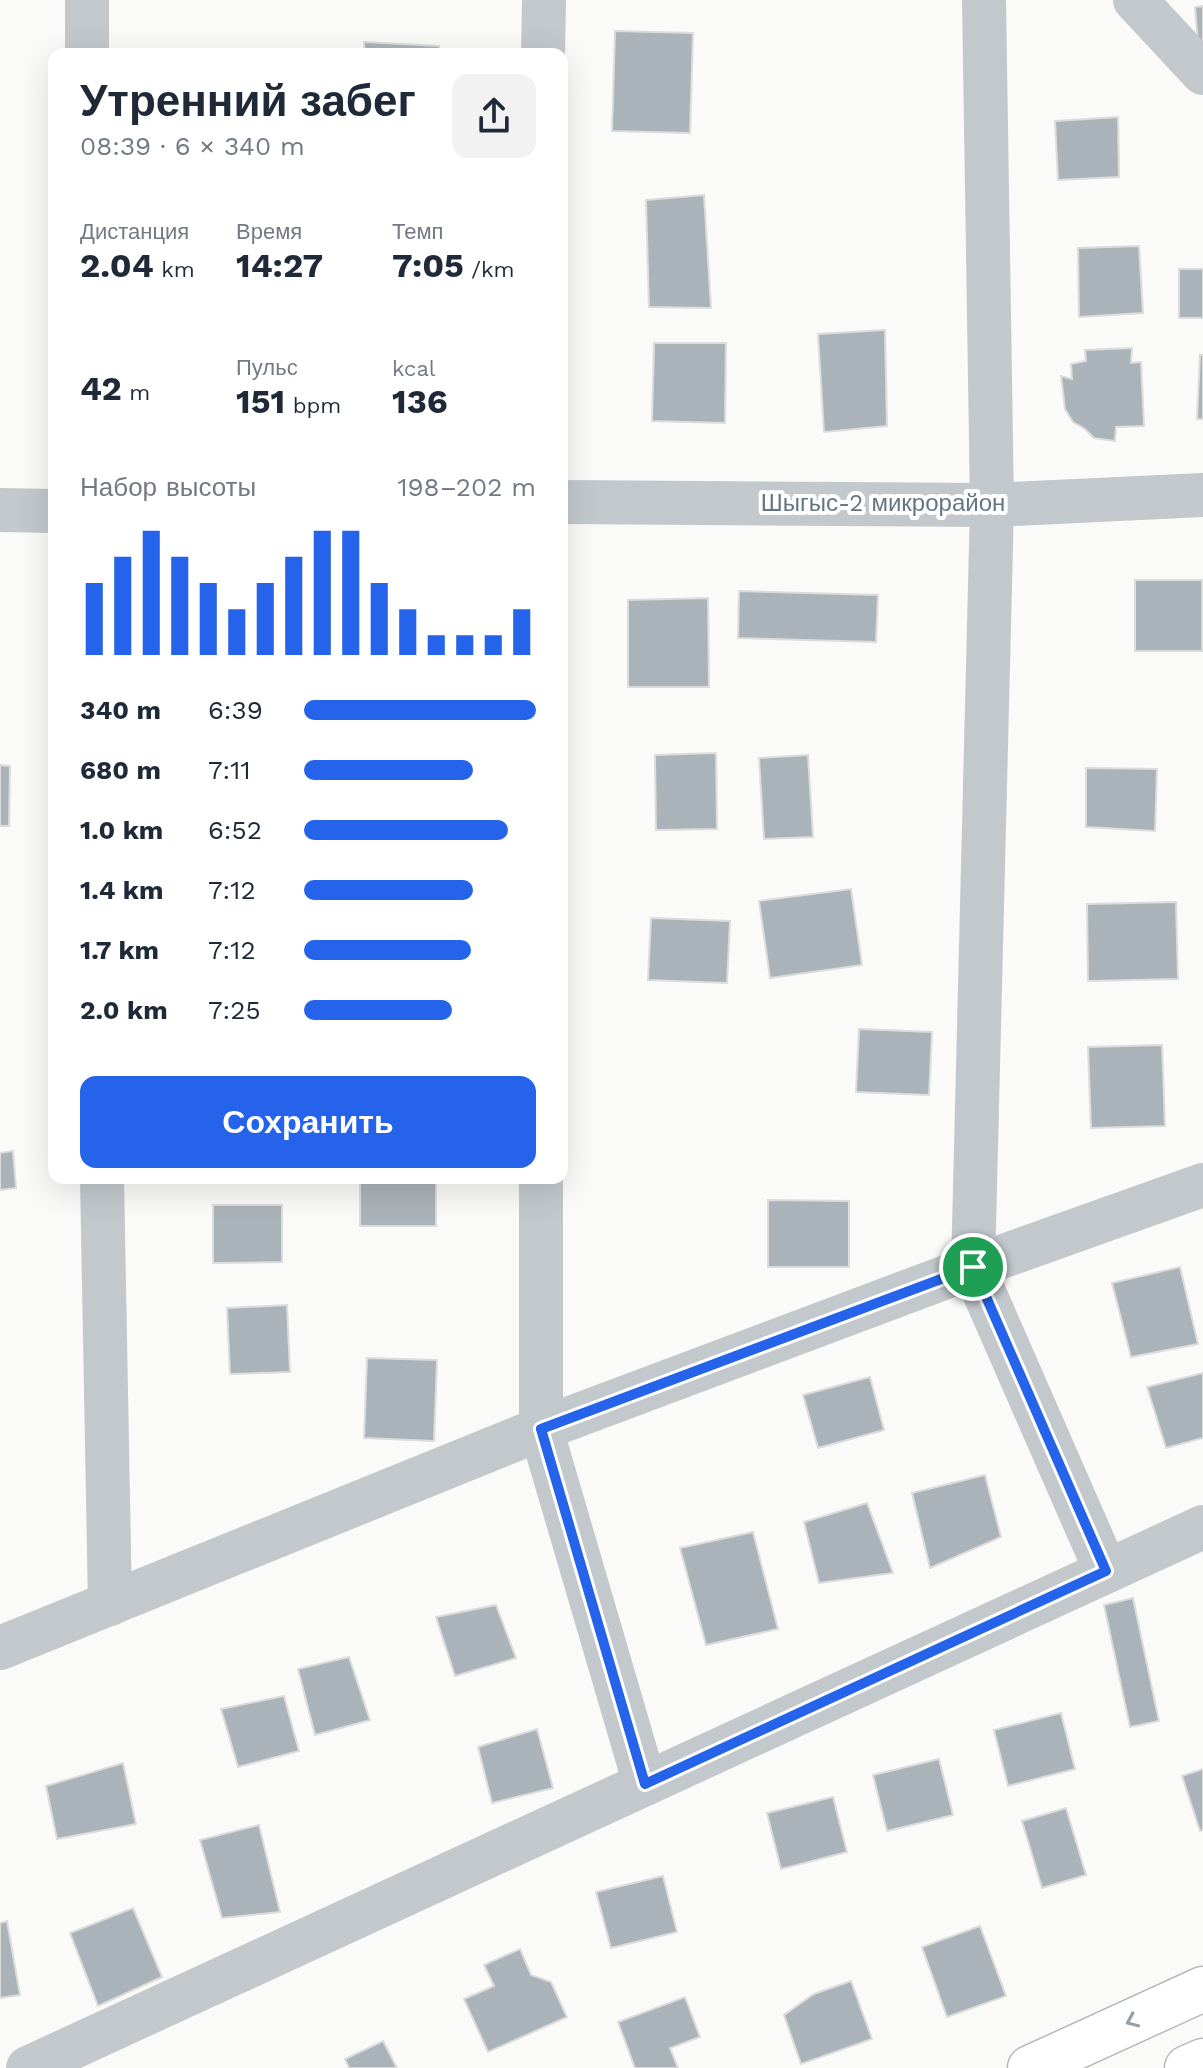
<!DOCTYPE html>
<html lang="ru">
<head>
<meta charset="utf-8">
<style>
  :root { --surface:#fff; --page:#f2f2f3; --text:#1f2937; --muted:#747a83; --accent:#2563eb }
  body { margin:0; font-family:"Work Sans",sans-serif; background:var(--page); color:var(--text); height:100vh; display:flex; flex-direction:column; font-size:30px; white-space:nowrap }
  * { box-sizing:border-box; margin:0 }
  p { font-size:26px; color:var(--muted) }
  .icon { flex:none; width:44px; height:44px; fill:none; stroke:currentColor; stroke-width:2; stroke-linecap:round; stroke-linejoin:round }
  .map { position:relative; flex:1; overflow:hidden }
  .side { position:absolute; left:48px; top:48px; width:520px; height:1136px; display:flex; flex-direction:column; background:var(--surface); border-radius:16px; box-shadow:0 8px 32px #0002 }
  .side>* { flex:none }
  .pin { position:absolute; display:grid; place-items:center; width:68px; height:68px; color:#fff; margin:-34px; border:4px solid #fff; border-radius:50%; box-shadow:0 2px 8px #0007 }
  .round { display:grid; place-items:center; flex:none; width:84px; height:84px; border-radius:16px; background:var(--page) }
  .summary { display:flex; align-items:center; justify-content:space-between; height:136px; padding:0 32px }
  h1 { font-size:44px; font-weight:700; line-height:60px }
  .stats { display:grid; grid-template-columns:repeat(3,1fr); gap:12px; height:136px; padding:8px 32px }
  .stats div { display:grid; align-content:center }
  .stats b { font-size:34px; font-weight:700 }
  .stats small { font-size:22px; font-weight:400 }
  .stats p { font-size:22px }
  .chart { height:224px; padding:16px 32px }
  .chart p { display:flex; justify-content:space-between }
  .chart svg { width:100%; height:144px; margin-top:8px; stroke:var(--accent); stroke-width:6 }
  .primary-button { display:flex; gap:16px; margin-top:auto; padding:16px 32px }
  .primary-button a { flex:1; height:92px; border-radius:16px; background:var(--accent); color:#fff; font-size:32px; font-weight:700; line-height:92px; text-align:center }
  ul { padding:0 32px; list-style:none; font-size:26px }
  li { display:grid; grid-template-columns:128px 96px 1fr; align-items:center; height:60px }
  li i { height:20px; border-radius:10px; background:var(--accent) }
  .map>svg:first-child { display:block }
</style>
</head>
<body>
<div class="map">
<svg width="1203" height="2068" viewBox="0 0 1203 2068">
  <rect width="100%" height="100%" fill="#fafaf8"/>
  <g fill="#aab3b9" stroke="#dcdcda" stroke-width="2">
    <path d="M1203,6V56H1199L1195,7Z"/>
    <path d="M615,31L693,33L690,133L612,131Z"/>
    <path d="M364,42L439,46L440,54H365Z"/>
    <path d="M1118,117L1119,177L1058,180L1055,121Z"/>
    <path d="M704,195L711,308L649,307L646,200Z"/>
    <path d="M1139,246L1143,313L1079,317L1078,248Z"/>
    <rect x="1179" y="269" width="24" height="49"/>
    <path d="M885,330L887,426L824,432L818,334Z"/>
    <path d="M654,343H726L725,423L652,421Z"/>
    <path d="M1132,348L1131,363L1141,362L1144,426L1116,427L1115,441L1094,438L1085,429L1073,422L1065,409L1061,376L1072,379L1071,364L1086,361L1085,350Z"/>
    <path d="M1200,355H1203V419H1197Z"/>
    <rect x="1135" y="580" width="67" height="71"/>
    <path d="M739,591L878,595L876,642L738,638Z"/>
    <path d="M708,598L709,687H628V600Z"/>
    <path d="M716,753L717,829L656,830L655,755Z"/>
    <path d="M808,755L813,837L764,839L759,758Z"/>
    <path d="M0,765L10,766L9,826H0Z"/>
    <path d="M1086,768L1157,769L1155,831L1086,827Z"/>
    <path d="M851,889L862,965L770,978L759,901Z"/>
    <path d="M1176,902L1178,979L1088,981L1087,904Z"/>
    <path d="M651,918L730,921L727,983L648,980Z"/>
    <path d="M859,1029L932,1032L929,1095L856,1092Z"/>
    <path d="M1162,1045L1165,1126L1091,1128L1088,1047Z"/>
    <path d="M13,1151L16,1188L0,1190V1153Z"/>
    <rect x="360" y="1178" width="76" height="48"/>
    <path d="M768,1200L849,1201V1267H768Z"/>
    <path d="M213,1205H282V1262L213,1263Z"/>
    <path d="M1180,1267L1198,1344L1131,1357L1112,1283Z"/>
    <path d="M287,1305L290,1372L230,1374L227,1308Z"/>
    <path d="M367,1358L437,1360L434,1441L364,1438Z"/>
    <path d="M1203,1373V1438L1166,1448L1147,1387Z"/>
    <path d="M870,1377L884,1430L818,1448L803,1395Z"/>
    <path d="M985,1475L1001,1537L930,1568L912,1493Z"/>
    <path d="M867,1503L893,1573L819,1583L804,1522Z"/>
    <path d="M753,1532L778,1629L706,1645L680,1548Z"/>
    <path d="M1133,1598L1159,1721L1130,1727L1104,1605Z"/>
    <path d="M496,1605L516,1658L455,1676L436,1617Z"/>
    <path d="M349,1657L370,1720L315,1735L298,1669Z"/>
    <path d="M284,1696L299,1751L238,1767L221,1709Z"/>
    <path d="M1061,1713L1075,1769L1008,1786L994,1730Z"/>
    <path d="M537,1729L553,1788L492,1803L478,1747Z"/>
    <path d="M939,1759L953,1815L887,1831L873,1775Z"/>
    <path d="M123,1763L136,1824L57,1839L46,1786Z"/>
    <path d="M1203,1769V1830L1200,1831L1182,1776Z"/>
    <path d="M833,1797L847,1852L781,1869L767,1813Z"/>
    <path d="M1066,1808L1086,1875L1042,1888L1022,1821Z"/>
    <path d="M259,1825L280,1912L222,1918L200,1840Z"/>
    <path d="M663,1876L677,1932L611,1948L596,1892Z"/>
    <path d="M133,1908L162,1977L98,2006L70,1933Z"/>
    <path d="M7,1921L20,1995L0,1998V1923Z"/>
    <path d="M980,1926L1006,1996L947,2017L922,1947Z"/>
    <path d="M520,1949L531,1975L551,1982L567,2017L488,2052L464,1999L494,1986L484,1965Z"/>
    <path d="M851,1981L872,2039L801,2064L784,2015L814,1994Z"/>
    <path d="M685,1997L700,2037L670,2048L678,2068H635L618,2022Z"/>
    <path d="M383,2041L397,2068H349L345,2059Z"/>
  </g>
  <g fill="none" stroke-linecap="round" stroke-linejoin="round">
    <defs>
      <g id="major">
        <path d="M1030,2068L1203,1989"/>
        <path d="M1187,2068L1203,2061"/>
      </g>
    </defs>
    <use href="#major" stroke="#b5babe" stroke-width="47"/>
    <g stroke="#c3c8cc" stroke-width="44">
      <path d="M87,0V54"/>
      <path d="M984,0L992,505L973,1267L1106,1571"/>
      <path d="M1135,0L1203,73"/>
      <path d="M543,54L544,0"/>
      <path d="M562,502L992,505L1203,495"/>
      <path d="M0,510L54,511"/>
      <path d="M102,1178L110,1604"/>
      <path d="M541,1178V1429L645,1784"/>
      <path d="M0,1648L541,1429L973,1267L1203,1185"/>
      <path d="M28,2068L1203,1527"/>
    </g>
    <use href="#major" stroke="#fff" stroke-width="44"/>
  </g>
  <defs><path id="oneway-chevron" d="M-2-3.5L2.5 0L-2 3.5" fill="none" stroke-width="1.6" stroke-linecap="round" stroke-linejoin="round" transform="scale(2)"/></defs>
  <use stroke="#939fa8" href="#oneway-chevron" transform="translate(1132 2021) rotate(156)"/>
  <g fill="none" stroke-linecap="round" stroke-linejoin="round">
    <defs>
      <path id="route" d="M973,1267L1106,1571L645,1784L541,1429Z"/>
    </defs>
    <use href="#route" stroke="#fff" stroke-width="16"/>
    <use href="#route" stroke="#2563eb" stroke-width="10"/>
  </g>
  <g text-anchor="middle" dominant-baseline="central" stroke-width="8" stroke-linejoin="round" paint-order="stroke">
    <g font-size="24" fill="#657683" stroke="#fff">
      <text x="883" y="503">Шыгыс-2 микрорайон</text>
    </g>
  </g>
</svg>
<div class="pin" style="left:973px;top:1267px;background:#1e9e55"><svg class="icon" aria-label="arrive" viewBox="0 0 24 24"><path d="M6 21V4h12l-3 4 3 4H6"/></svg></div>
<section class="side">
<div class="summary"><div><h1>Утренний забег</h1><p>08:39 · 6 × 340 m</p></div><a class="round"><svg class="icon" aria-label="share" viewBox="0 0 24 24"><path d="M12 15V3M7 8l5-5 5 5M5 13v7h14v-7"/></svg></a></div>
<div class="stats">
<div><p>Дистанция</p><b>2.04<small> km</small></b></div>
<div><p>Время</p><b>14:27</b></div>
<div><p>Темп</p><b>7:05<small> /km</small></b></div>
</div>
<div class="stats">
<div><b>42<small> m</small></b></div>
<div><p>Пульс</p><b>151<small> bpm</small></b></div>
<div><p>kcal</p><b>136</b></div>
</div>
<div class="chart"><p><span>Набор высоты</span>198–202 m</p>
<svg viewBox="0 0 160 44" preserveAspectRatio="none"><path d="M5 44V22M15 44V14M25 44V6M35 44V14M45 44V22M55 44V30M65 44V22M75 44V14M85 44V6M95 44V6M105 44V22M115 44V30M125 44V38M135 44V38M145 44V38M155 44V30"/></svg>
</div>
<ul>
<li><b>340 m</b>6:39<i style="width:100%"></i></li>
<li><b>680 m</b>7:11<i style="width:73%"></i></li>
<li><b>1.0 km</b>6:52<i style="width:88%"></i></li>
<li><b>1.4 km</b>7:12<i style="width:73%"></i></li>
<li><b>1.7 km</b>7:12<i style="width:72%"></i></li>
<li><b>2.0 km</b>7:25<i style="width:64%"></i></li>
</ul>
<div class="primary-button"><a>Сохранить</a></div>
</section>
</div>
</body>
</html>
